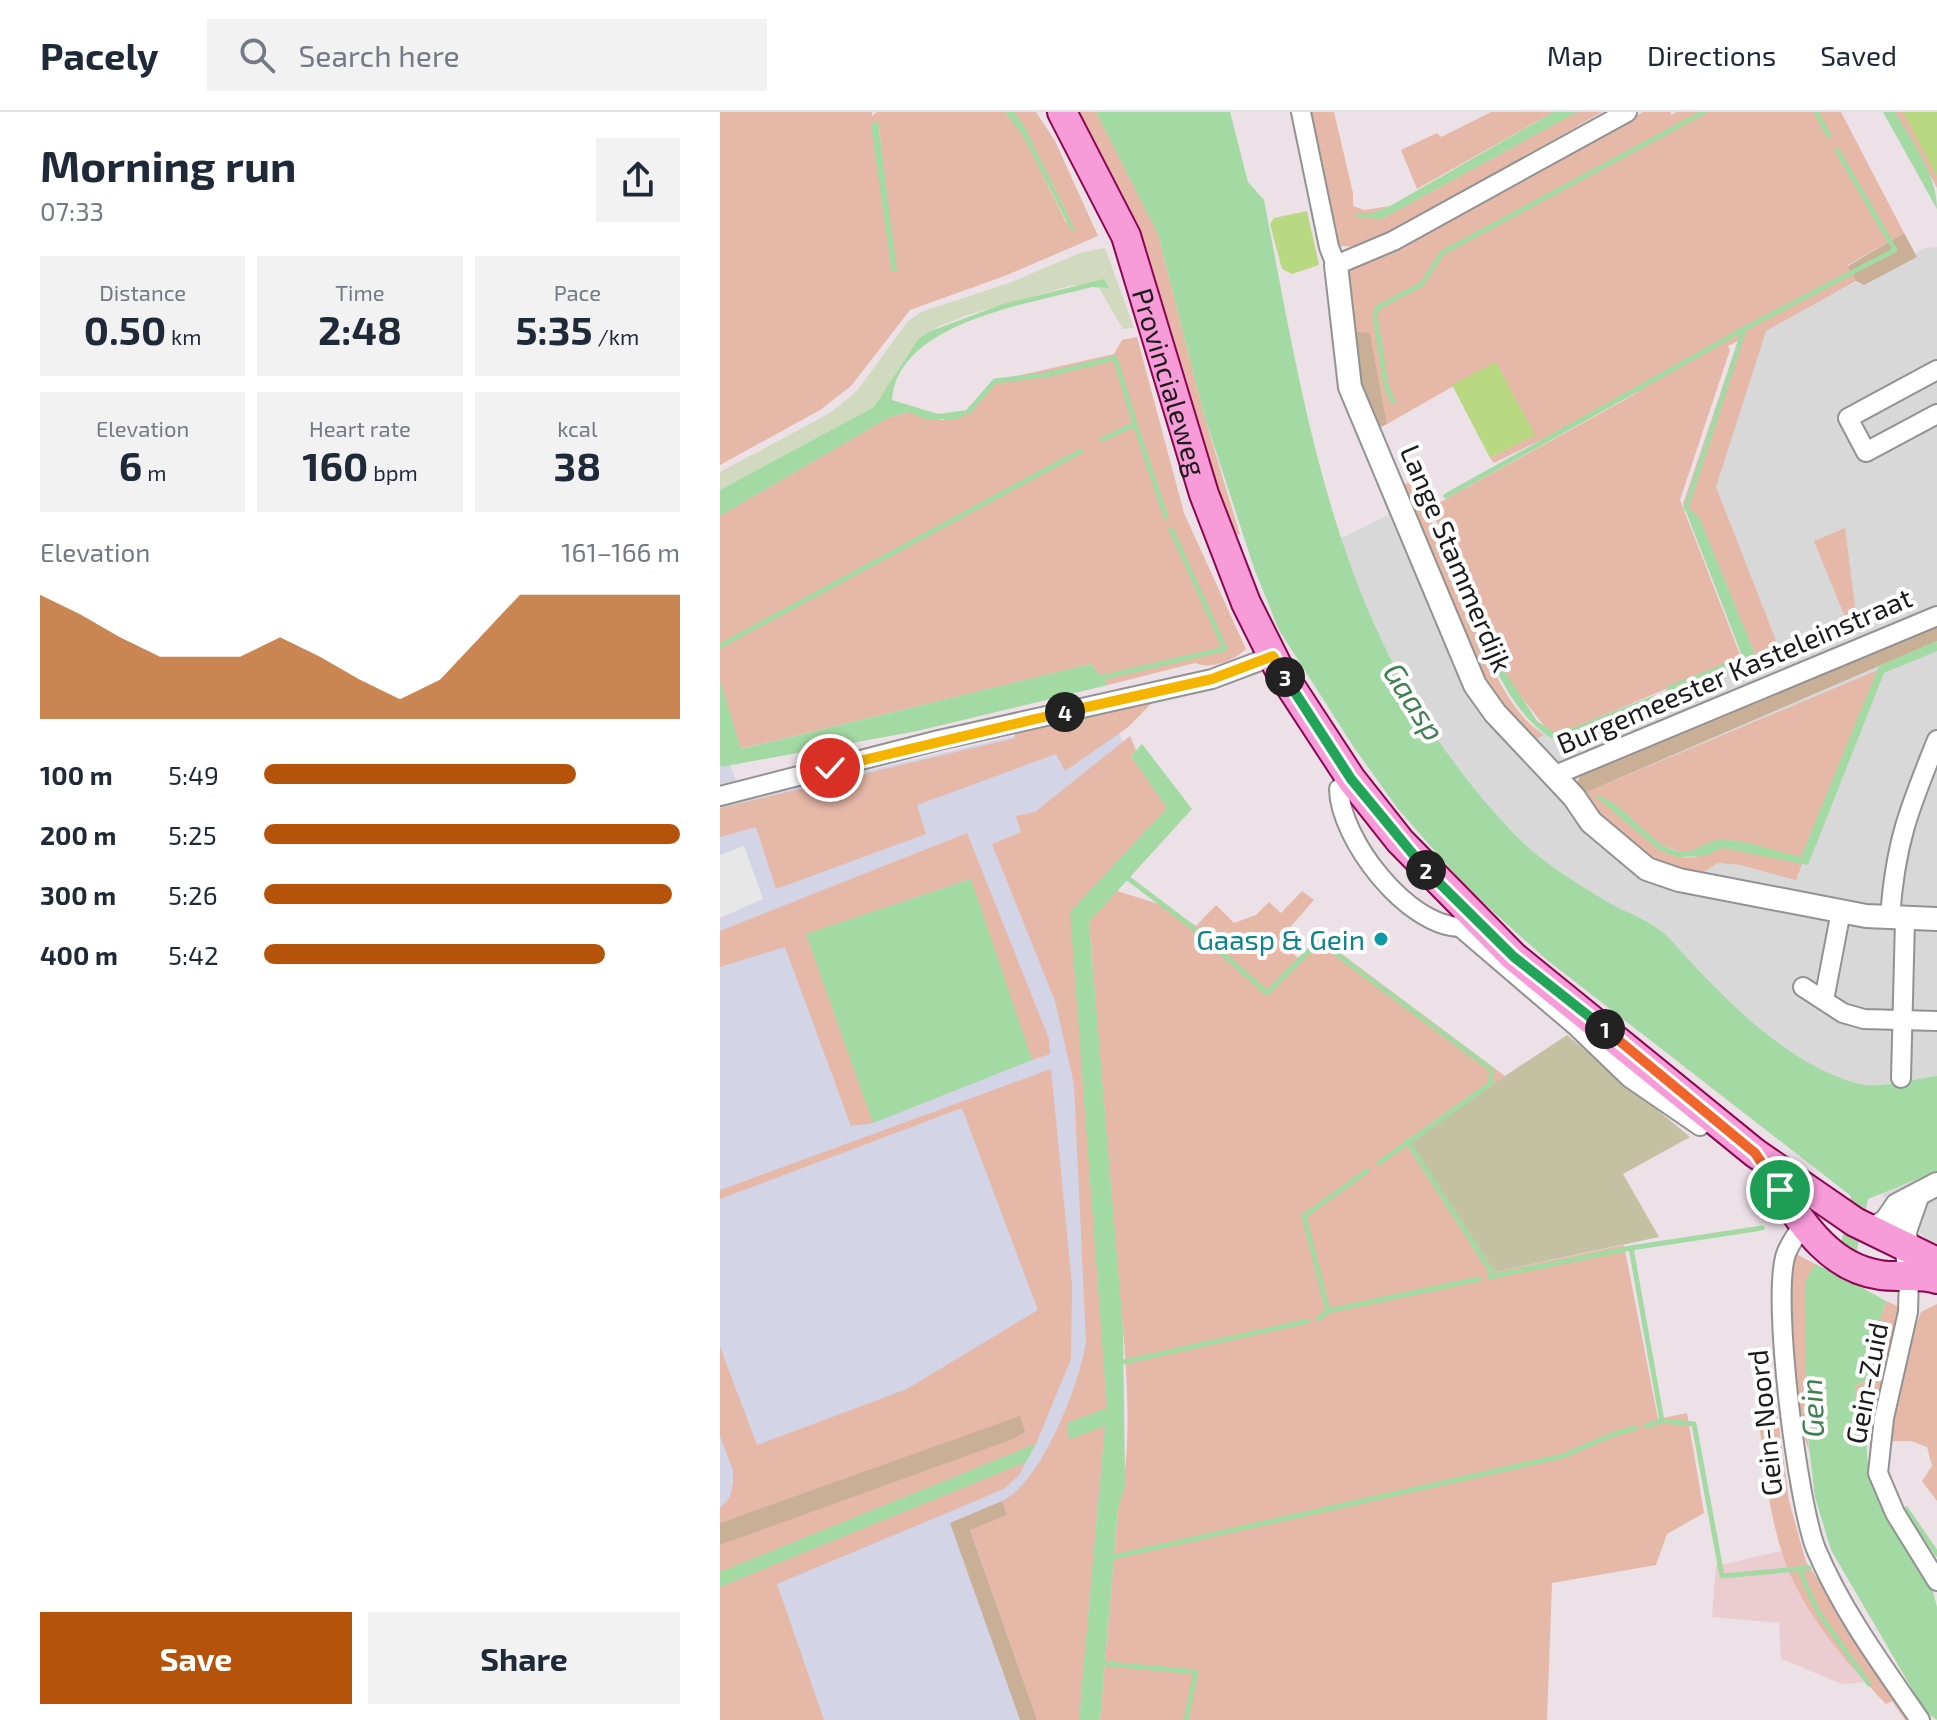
<!DOCTYPE html>
<html lang="en">
<head>
<meta charset="utf-8">
<style>
  :root { --surface:#fff; --page:#f2f2f3; --text:#1f2937; --muted:#747a83; --line:#e0e1e3; --accent:#b45309 }
  body { margin:0; font-family:"Exo 2",sans-serif; background:var(--page); color:var(--text); height:100vh; display:flex; flex-direction:column; font-size:30px; white-space:nowrap }
  * { box-sizing:border-box; margin:0 }
  p { font-size:26px; color:var(--muted) }
  .icon { flex:none; width:44px; height:44px; fill:none; stroke:currentColor; stroke-width:2; stroke-linecap:round; stroke-linejoin:round }
  .map { position:relative; flex:1; overflow:hidden }
  .drawer { display:flex; flex-direction:column; background:var(--surface); width:720px }
  .drawer>* { flex:none }
  .pin { position:absolute; display:grid; place-items:center; width:68px; height:68px; color:#fff; margin:-34px; border:4px solid #fff; border-radius:50%; box-shadow:0 2px 8px #0007 }
  .km { position:absolute; width:40px; height:40px; margin:-20px; border-radius:50%; background:#222; color:#fff; font-size:22px; line-height:40px; text-align:center }
  .round { display:grid; place-items:center; flex:none; width:84px; height:84px; border-radius:0px; background:var(--page) }
  .summary { display:flex; align-items:center; justify-content:space-between; height:136px; padding:0 40px }
  h1 { font-size:44px; font-weight:700; line-height:60px }
  .figures { display:grid; grid-template-columns:repeat(3,1fr); gap:12px; height:136px; padding:8px 40px }
  .figures div { display:grid; align-content:center; border-radius:0px; background:var(--page); text-align:center }
  .figures b { font-size:40px; font-weight:700 }
  .figures small { font-size:22px; font-weight:400 }
  .figures p { font-size:22px }
  .chart { height:224px; padding:16px 40px }
  .chart p { display:flex; justify-content:space-between }
  .chart svg { width:100%; height:144px; margin-top:8px; fill:var(--accent); opacity:.7 }
  .primary-button { display:flex; gap:16px; margin-top:auto; padding:16px 40px }
  .primary-button a { flex:1; height:92px; border-radius:0px; background:var(--accent); color:#fff; font-size:32px; font-weight:700; line-height:92px; text-align:center }
  .primary-button a+a { background:var(--page); color:var(--text) }
  ul { padding:0 40px; list-style:none; font-size:26px }
  li { display:grid; grid-template-columns:128px 96px 1fr; align-items:center; height:60px }
  li i { height:20px; border-radius:10px; background:var(--accent) }
  header { display:flex; align-items:center; gap:48px; box-sizing:border-box; height:112px; padding:0 40px; background:var(--surface); border-bottom:2px solid var(--line) }
  header strong { font-size:38px }
  nav { display:flex; gap:44px; margin-inline-start:auto; font-size:28px }
  .search { width:560px; height:72px; background:var(--page); display:flex; align-items:center; gap:20px; box-sizing:border-box; padding:0 28px; border-radius:0px; color:var(--muted); font-size:30px }
  main { display:flex; flex:1; min-height:0 }
  .map>svg:first-child { display:block }
</style>
</head>
<body>
<header>
<strong>Pacely</strong>
<div class="search"><svg class="icon" aria-label="search" viewBox="0 0 24 24"><circle cx="10" cy="10" r="6"/><path d="M15 15l6 6"/></svg>Search here</div>
<nav><a>Map</a><a>Directions</a><a>Saved</a></nav>
</header>
<main>
<section class="drawer">
<div class="summary"><div><h1>Morning run</h1><p>07:33</p></div><a class="round"><svg class="icon" aria-label="share" viewBox="0 0 24 24"><path d="M12 15V3M7 8l5-5 5 5M5 13v7h14v-7"/></svg></a></div>
<div class="figures">
<div><p>Distance</p><b>0.50<small> km</small></b></div>
<div><p>Time</p><b>2:48</b></div>
<div><p>Pace</p><b>5:35<small> /km</small></b></div>
</div>
<div class="figures">
<div><p>Elevation</p><b>6<small> m</small></b></div>
<div><p>Heart rate</p><b>160<small> bpm</small></b></div>
<div><p>kcal</p><b>38</b></div>
</div>
<div class="chart"><p><span>Elevation</span>161–166 m</p>
<svg viewBox="0 0 160 44" preserveAspectRatio="none"><path d="M0 44V6L10 12L20 19L30 25L40 25L50 25L60 19L70 25L80 32L90 38L100 32L110 19L120 6L130 6L140 6L150 6L160 6V44z"/></svg>
</div>
<ul>
<li><b>100 m</b>5:49<i style="width:75%"></i></li>
<li><b>200 m</b>5:25<i style="width:100%"></i></li>
<li><b>300 m</b>5:26<i style="width:98%"></i></li>
<li><b>400 m</b>5:42<i style="width:82%"></i></li>
</ul>
<div class="primary-button"><a>Save</a><a>Share</a></div>
</section>
<div class="map">
<svg width="1217" height="1608" viewBox="0 0 1217 1608">
  <rect width="100%" height="100%" fill="#ece1e7"/>
  <g fill="#d9d8d9">
    <path d="M1217,135V970L1146,980L1075,950L941,827L810,749L730,659L631,493L615,429L694,390L797,607L811,612L840,630L1037,550L971,386L1025,225L1205,136Z"/>
    <path d="M1217,1046V1138L1158,1078Z"/>
  </g>
  <path fill="#d3d4e5" d="M389,602L404,632L360,806L396,1260L371,1608H0V621L22,688Z"/>
  <path fill="#ebccd1" d="M1061,1439L1105,1521L1145,1570L1122,1572L1061,1547L1059,1511L992,1505L996,1454Z"/>
  <g fill="#e5b8a8" fill-rule="evenodd">
    <path d="M0,0H152V4L157,0H285L303,23L346,110L355,118L304,14L294,0H316L335,29L378,124L287,163L190,198L131,274L100,298L0,353ZM152,11L159,16L176,159L172,160Z"/>
    <path d="M355,0H376L438,122L485,306L520,423L509,421Z"/>
    <path d="M586,0H614L633,81V94L644,98L670,94L653,101L662,107L857,0H882L656,130L635,135L621,134L613,124Z"/>
    <path d="M771,0H834L697,77L681,38L717,21L721,25Z"/>
    <path d="M923,0H951V3L957,0H1121L1184,121L1128,153L1136,169L1046,219L996,375L1064,549L1038,550L979,405L963,392L1018,229L1008,234L1010,238L960,388L1021,545L833,625L779,557L716,408L717,392L924,277L774,351L770,346L814,323L776,250L667,312L650,222L630,219L624,158L713,116Z"/>
    <path d="M1175,0H1198L1217,26V76Z"/>
    <path d="M417,225L464,401L526,537C513,549 491,558 475,551L388,573L371,552L20,637L0,568V404L168,306L188,300L223,308L254,297L248,296L280,268L394,242L402,228Z"/>
    <path d="M690,370C701,392 714,413 724,436C747,488 774,592 824,623L809,630L761,571L764,565L684,384L676,376Z"/>
    <path d="M1125,416L1136,503L1131,507L1125,505L1094,429Z"/>
    <path d="M1158,558L1081,745C1060,741 1022,727 1002,728C984,729 974,745 955,738C922,728 907,691 875,683C897,701 937,744 967,746C981,747 989,736 1002,736C1026,734 1058,747 1082,752L1076,768L1020,753L998,751L980,762L941,753L920,744L860,683Z"/>
    <path d="M441,582L407,616L345,659L336,642L197,693L206,722L56,777L36,715L0,725V696L295,626L294,617Z"/>
    <path d="M410,624L416,638L411,644L447,696L351,800L387,1296L347,1311L349,1327L385,1313L359,1608H317L250,1417L287,1403L282,1389C321,1372 360,1271 366,1230L354,972L335,889L272,732L301,720L296,704L315,700Z"/>
    <path d="M247,721L329,927L330,942L312,948L250,767L87,822L153,1011L131,1014L65,835L0,855V819Z"/>
    <path d="M397,779L442,793L476,814L496,793L514,811L536,803L549,790L561,801L582,779L594,788L558,829L578,846L599,825L785,964L688,1028L775,1160L904,1133L938,1307L967,1301L984,1401L947,1422L936,1453L832,1471L827,1608H380L398,1397C417,1323 403,1225 397,1149C388,1036 378,923 369,810Z"/>
    <path d="M331,957L352,1173L351,1247L316,1332L0,1460V1433L72,1406L300,1305L0,1411V1396L10,1385L13,1371V1358L0,1324V1235L37,1333L187,1277L318,1198L242,996L0,1087V1078Z"/>
    <path d="M1076,1142L1095,1152L1086,1169V1260L1089,1268L1106,1276L1107,1293C1083,1304 1086,1315 1089,1339L1073,1292L1070,1156L1071,1145Z"/>
    <path d="M1166,1189L1182,1196L1156,1298L1135,1290V1274L1159,1262V1212Z"/>
    <path d="M1217,1192V1389L1202,1369L1212,1354L1207,1335L1191,1329H1159L1162,1305L1201,1200Z"/>
    <path d="M1055,1285L1069,1389L1086,1450L1196,1608H1185L1172,1589L1166,1592C1124,1548 1077,1495 1060,1434C1046,1388 1043,1336 1036,1288Z"/>
    <path d="M306,1350L299,1363L284,1377L57,1472L104,1608H0V1475Z"/>
  </g>
  <g fill="#caaf97">
    <path d="M1184,121L1197,145L1144,173L1136,169L1128,154Z"/>
    <path d="M630,219L650,221L667,312L656,317L638,272Z"/>
    <path d="M1217,511V529L860,683L856,674L861,662Z"/>
    <path d="M300,1304L305,1320L293,1327L0,1433V1411Z"/>
    <path d="M282,1389L287,1403L250,1418L317,1608H300L230,1411Z"/>
  </g>
  <path fill="#d1dabe" d="M385,136L414,216L403,217L379,176L388,175L353,173L250,202L220,214L199,226L154,295L0,378V360L110,301L137,279L188,209L201,200L292,170L360,141Z"/>
  <path fill="#c4c1a3" d="M847,923L970,1025L903,1062L939,1125L775,1160L688,1028Z"/>
  <g fill="#b8d981">
    <path d="M1183,0H1217V65Z"/>
    <path d="M587,99L599,153L572,162L562,157L550,112L554,106Z"/>
    <path d="M776,250L815,323L770,346L732,273Z"/>
  </g>
  <path fill="#e7e7e7" d="M24,734L43,787L0,806V743Z"/>
  <g fill="#a3d9a2">
    <path d="M285,0H294L304,14L355,118L352,120L303,24Z"/>
    <path d="M376,0H510L528,70L544,88C590,326 620,540 795,723C821,750 860,774 893,793C910,802 937,812 950,827C998,881 1066,953 1139,972C1161,977 1195,967 1217,964V1059L1148,1087L1130,1169L1166,1189L1159,1212V1262L1135,1274V1290L1152,1297C1150,1311 1146,1327 1147,1341C1148,1384 1192,1443 1213,1480L1217,1495V1608L1205,1599L1111,1438L1095,1385L1086,1310L1091,1300L1107,1293L1106,1276L1089,1268L1086,1261V1168L1095,1152L1115,1161L1131,1084L827,848L749,778L678,697L633,634L559,518L535,459L485,306L438,122Z"/>
    <path d="M834,0H857L662,107L636,105L637,101H653L670,94Z"/>
    <path d="M1163,0H1175C1192,29 1217,63 1217,97Z"/>
    <path d="M158,9L177,159L172,160L152,22V11Z"/>
    <path d="M384,167L389,176L372,175C311,192 178,209 172,288L218,302L255,297L238,307H205L188,300L168,306L0,404V378L154,295L199,226L211,219L283,192Z"/>
    <path d="M963,392L979,405L1038,550L949,587L945,580L948,574L1021,545V541Z"/>
    <path d="M1217,529V539L1164,561L1088,753L1002,736L985,744L957,745L939,738L874,683C893,682 927,726 948,736C975,748 979,729 1001,728C1026,727 1056,740 1081,745L1159,554Z"/>
    <path d="M771,538L817,609L837,622L935,583L940,592L868,624L840,631C802,611 785,577 767,539Z"/>
    <path d="M371,552L388,573L197,619L1,655L0,651V568L21,637Z"/>
    <path d="M422,632L472,697L369,810L403,1217L405,1373L398,1397L380,1608H359L385,1314L349,1328L347,1311L387,1296L350,800L447,696L411,644Z"/>
    <path d="M251,767L312,948L153,1011L86,822Z"/>
    <path d="M316,1332L306,1350L0,1475V1460Z"/>
  </g>
  <g fill="none" stroke-linecap="round" stroke-linejoin="round">
    <g stroke="#a3d9a2" stroke-width="5">
      <path d="M1096,0L1109,24"/>
      <path d="M673,290L666,273L655,204L657,196L702,172L722,141L984,0"/>
      <path d="M249,299L275,269L325,263L395,246L415,312L382,328"/>
      <path d="M415,312L446,405"/>
      <path d="M726,384L1024,217L1175,138L1117,38"/>
      <path d="M966,396L1024,218"/>
      <path d="M0,534L361,339"/>
      <path d="M380,566L505,537L451,417"/>
      <path d="M405,764L471,814L547,881L599,829L772,958L770,972L659,1051"/>
      <path d="M687,1029L774,1164"/>
      <path d="M911,1136L942,1309"/>
      <path d="M769,1165L911,1136L1042,1116"/>
      <path d="M608,1199L584,1104L647,1059"/>
      <path d="M598,1207L608,1199L759,1167"/>
      <path d="M404,1250L588,1209"/>
      <path d="M926,1314L942,1309L974,1312L1002,1464L1089,1456"/>
      <path d="M1186,1397L1217,1442"/>
      <path d="M389,1446L843,1344L894,1322L916,1316"/>
      <path d="M1079,1457L1098,1500L1149,1572"/>
      <path d="M378,1551L476,1560L466,1608"/>
    </g>
    <defs>
      <g id="minor">
        <path d="M581,0L609,135L616,153L673,129L907,0"/>
        <path d="M1217,258L1128,306L1146,340L1217,302"/>
        <path d="M833,664L1217,504"/>
        <path d="M631,667L619,677C620,727 687,814 740,815L857,915L910,966L980,1014L991,1002"/>
        <path d="M0,684L219,628L492,567L553,544"/>
        <path d="M1170,806C1175,731 1189,697 1217,628"/>
        <path d="M1083,875L1123,901L1144,907L1217,909"/>
        <path d="M1104,888L1121,799"/>
        <path d="M1181,966L1185,808"/>
        <path d="M1084,1111C1078,1121 1070,1131 1066,1142C1051,1186 1078,1392 1096,1437C1122,1499 1162,1553 1200,1608"/>
        <path d="M1189,1164L1188,1200L1164,1306L1158,1361L1175,1401L1217,1469"/>
      </g>
      <g id="tertiary">
        <path d="M616,153L630,275L755,573L775,601L854,685L871,710L927,757L959,768L1146,804L1217,807"/>
        <path d="M1152,1117L1166,1109L1177,1093L1217,1072"/>
        <path d="M1188,1149L1185,1119L1197,1085"/>
      </g>
      <g id="primary">
        <path id="s1" d="M342,0L406,124L484,382L526,491L559,557L631,667L680,729L794,845L1035,1041L1135,1110L1217,1150"/>
        <path d="M1048,1060C1077,1102 1104,1155 1160,1163C1179,1166 1199,1161 1217,1167"/>
      </g>
    </defs>
    <use href="#minor" stroke="#929292" stroke-width="22"/>
    <use href="#tertiary" stroke="#929292" stroke-width="26"/>
    <use href="#primary" stroke="#8c0652" stroke-width="32"/>
    <use href="#minor" stroke="#fff" stroke-width="18"/>
    <use href="#tertiary" stroke="#fff" stroke-width="22"/>
    <use href="#primary" stroke="#f79bd9" stroke-width="28"/>
  </g>
  <g fill="none" stroke-linecap="round" stroke-linejoin="round">
    <defs>
      <path id="split-1" d="M885,917L1035,1041L1060,1078"/>
      <path id="split-2" d="M706,758L794,845L885,917"/>
      <path id="split-3" d="M565,565L631,667L706,758"/>
      <path id="split-4" d="M345,600L492,567L553,544L565,565"/>
      <path id="split-5" d="M110,656L345,600"/>
    </defs>
    <use href="#split-1" stroke="#fff" stroke-width="16"/>
    <use href="#split-2" stroke="#fff" stroke-width="16"/>
    <use href="#split-3" stroke="#fff" stroke-width="16"/>
    <use href="#split-4" stroke="#fff" stroke-width="16"/>
    <use href="#split-5" stroke="#fff" stroke-width="16"/>
    <use href="#split-1" stroke="#f0652b" stroke-width="10"/>
    <use href="#split-2" stroke="#22a559" stroke-width="10"/>
    <use href="#split-3" stroke="#22a559" stroke-width="10"/>
    <use href="#split-4" stroke="#f5b400" stroke-width="10"/>
    <use href="#split-5" stroke="#f5b400" stroke-width="10"/>
  </g>
  <circle fill="#0f9aa8" stroke="#fff" stroke-width="3" cx="661" cy="827" r="8"/>
  <g text-anchor="middle" dominant-baseline="central" stroke-width="8" stroke-linejoin="round" paint-order="stroke">
    <g font-size="28" fill="#1b1b1b" stroke="#fff">
      <text stroke="none"><textPath href="#s1" startOffset="292">Provincialeweg</textPath></text>
      <text transform="translate(737 446) rotate(67)">Lange Stammerdijk</text>
      <text transform="translate(1014 558) rotate(-23)">Burgemeester Kasteleinstraat</text>
      <text transform="translate(1146 1271) rotate(-79)">Gein-Zuid</text>
      <text transform="translate(1044 1311) rotate(-96)">Gein-Noord</text>
    </g>
    <g font-size="28" fill="#0d838f" stroke="#fff" text-anchor="end">
      <text x="645" y="827">Gaasp &amp; Gein</text>
    </g>
    <g font-size="30" font-style="italic" fill="#3e804f" stroke="#fff">
      <text transform="translate(695 589) rotate(57)">Gaasp</text>
      <text transform="translate(1091 1296) rotate(-92)">Gein</text>
    </g>
  </g>
</svg>
<div class="pin" style="left:1060px;top:1078px;background:#1e9e55"><svg class="icon" aria-label="arrive" viewBox="0 0 24 24"><path d="M6 21V4h12l-3 4 3 4H6"/></svg></div>
<div class="pin" style="left:110px;top:656px;background:#d93025"><svg class="icon" aria-label="check" viewBox="0 0 24 24"><path d="M5 12l5 5 9-10"/></svg></div>
<b class="km" style="left:885px;top:917px">1</b>
<b class="km" style="left:706px;top:758px">2</b>
<b class="km" style="left:565px;top:565px">3</b>
<b class="km" style="left:345px;top:600px">4</b>
</div>
</main>
</body>
</html>
